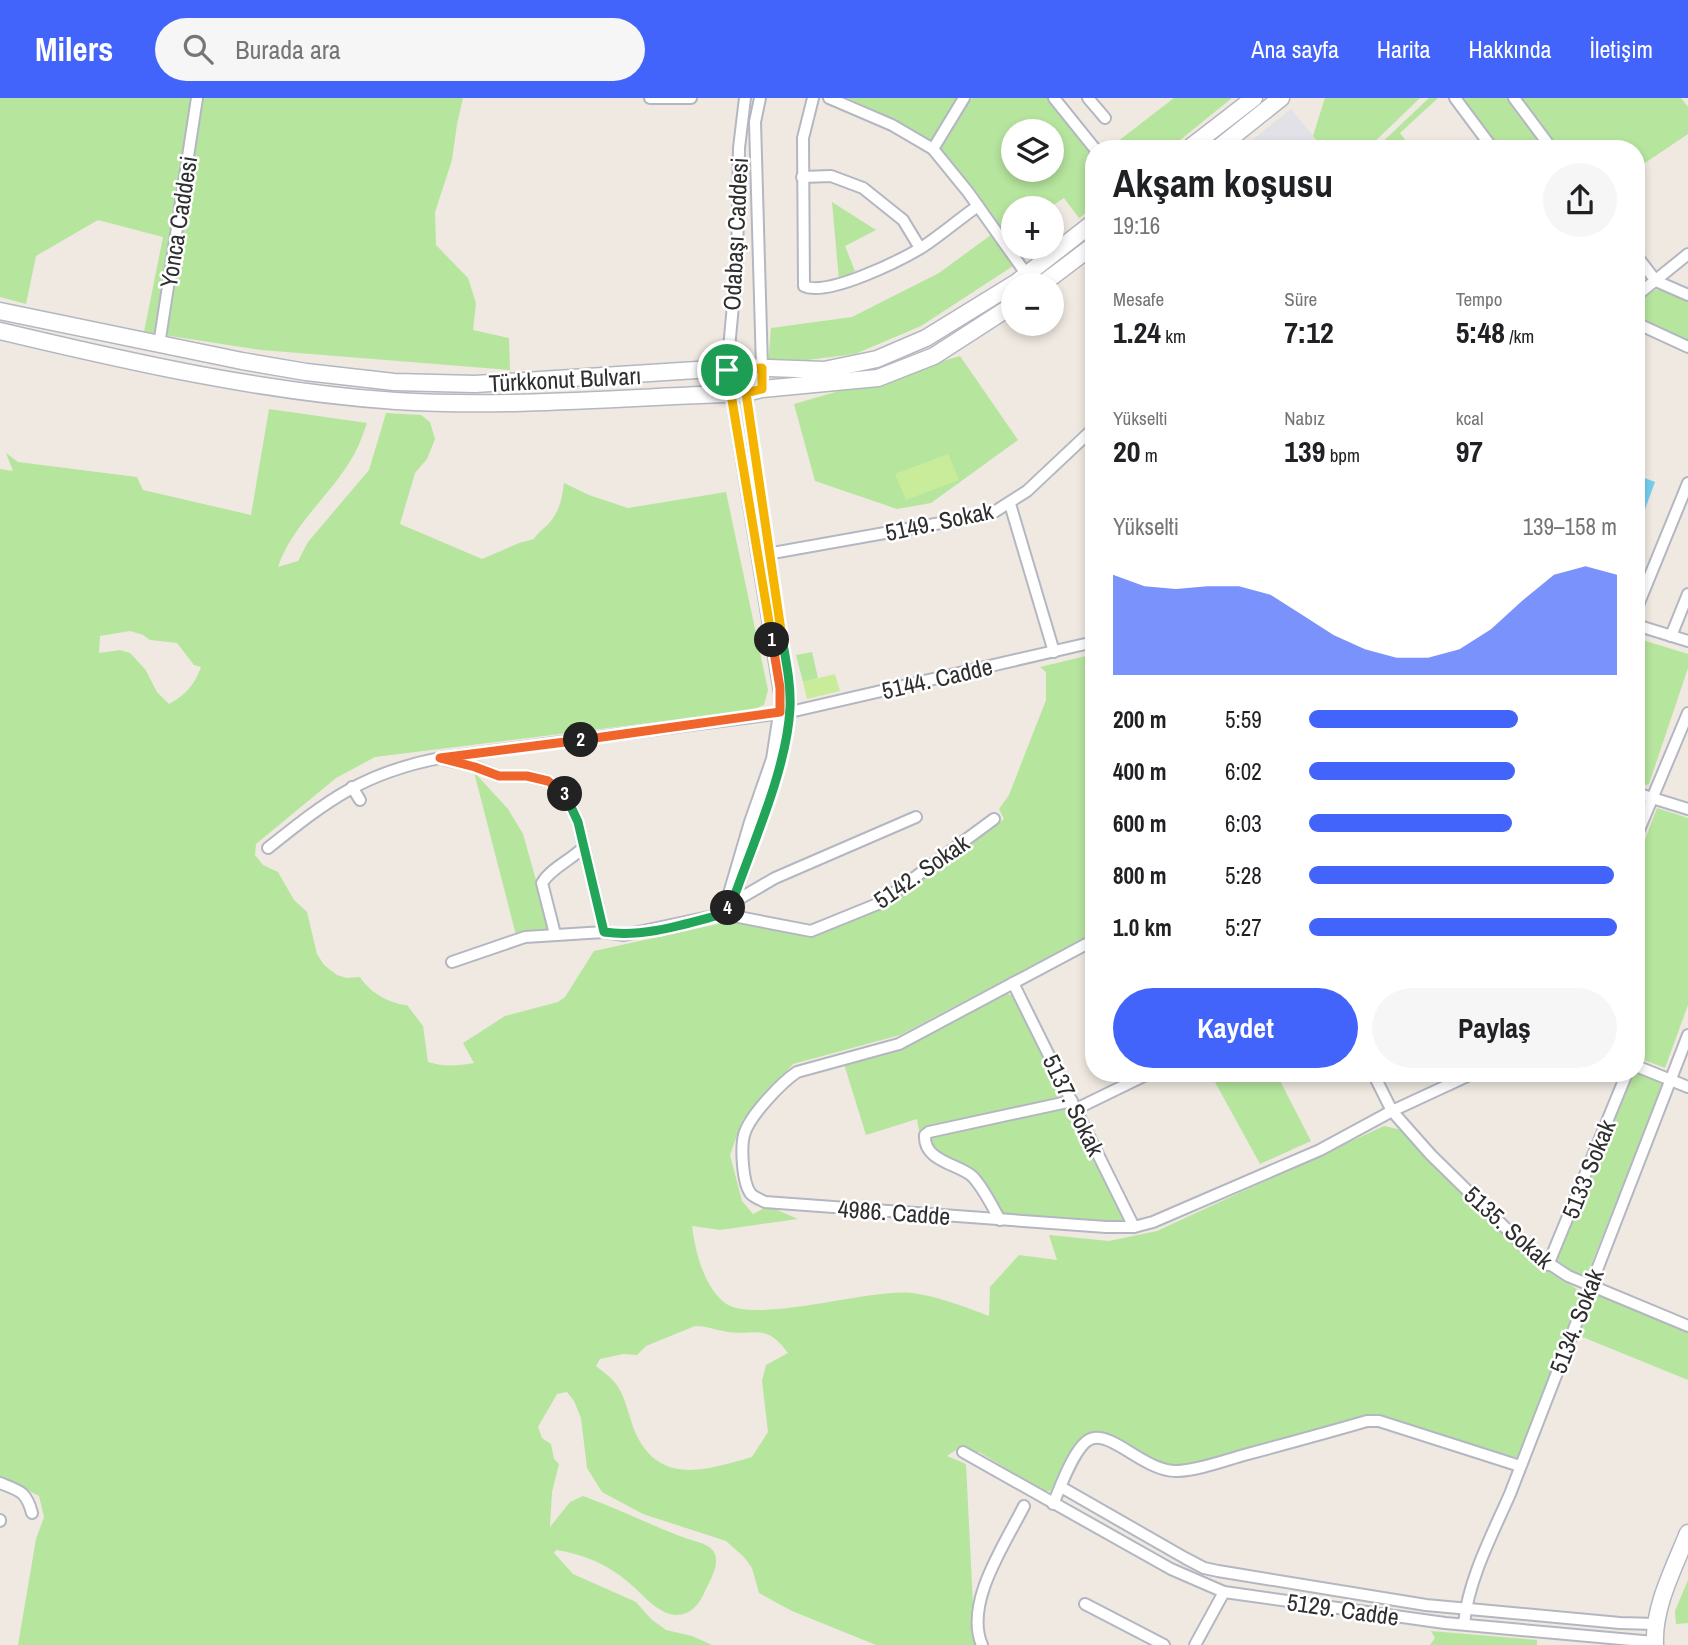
<!DOCTYPE html>
<html lang="tr">
<head>
<meta charset="utf-8">
<style>
  :root { --surface:#fff; --page:#f6f6f6; --text:#202124; --muted:#757577; --accent:#4264fb }
  body { margin:0; font-family:"Archivo Narrow",sans-serif; background:var(--page); color:var(--text); height:100vh; display:flex; flex-direction:column; font-size:26px; white-space:nowrap }
  * { box-sizing:border-box; margin:0 }
  p { font-size:23px; color:var(--muted) }
  .icon { flex:none; width:38px; height:38px; fill:none; stroke:currentColor; stroke-width:2; stroke-linecap:round; stroke-linejoin:round }
  .map { position:relative; flex:1; overflow:hidden }
  .side { position:absolute; left:1085px; top:42px; width:560px; height:942px; display:flex; flex-direction:column; background:var(--surface); border-radius:28px; box-shadow:0 4px 10px #0003 }
  .side>* { flex:none }
  .controls { position:absolute; left:1001px; top:21px; display:grid; gap:14px }
  .controls a { display:grid; place-items:center; width:63px; height:63px; border-radius:50%; background:var(--surface); box-shadow:0 4px 10px #0003; font-size:35px }
  .pin { position:absolute; display:grid; place-items:center; width:60px; height:60px; color:#fff; margin:-30px; border:4px solid #fff; border-radius:50%; box-shadow:0 2px 7px #0007 }
  .km { position:absolute; width:35px; height:35px; margin:-18px; border-radius:50%; background:#222; color:#fff; font-size:19px; line-height:35px; text-align:center }
  .round { display:grid; place-items:center; flex:none; width:74px; height:74px; border-radius:37px; background:var(--page) }
  .head { display:flex; align-items:center; justify-content:space-between; height:119px; padding:0 28px }
  h1 { font-size:38px; font-weight:800; line-height:52px }
  .metrics { display:grid; grid-template-columns:repeat(3,1fr); gap:10px; height:119px; padding:7px 28px }
  .metrics div { display:grid; align-content:center }
  .metrics b { font-size:30px; font-weight:800 }
  .metrics small { font-size:19px; font-weight:400 }
  .metrics p { font-size:19px }
  .chart { height:196px; padding:14px 28px }
  .chart p { display:flex; justify-content:space-between }
  .chart svg { width:100%; height:126px; margin-top:7px; fill:var(--accent); opacity:.7 }
  .action { display:flex; gap:14px; margin-top:auto; padding:14px 28px }
  .action a { flex:1; height:80px; border-radius:42px; background:var(--accent); color:#fff; font-size:28px; font-weight:800; line-height:80px; text-align:center }
  .action a+a { background:var(--page); color:var(--text) }
  ul { padding:0 28px; list-style:none; font-size:23px }
  li { display:grid; grid-template-columns:112px 84px 1fr; align-items:center; height:52px }
  li i { height:18px; border-radius:9px; background:var(--accent) }
  header { display:flex; align-items:center; gap:42px; box-sizing:border-box; height:98px; padding:0 35px; background:var(--accent); color:#fff }
  header strong { font-size:33px }
  nav { display:flex; gap:38px; margin-inline-start:auto; font-size:24px }
  .search { width:490px; height:63px; background:var(--page); display:flex; align-items:center; gap:18px; box-sizing:border-box; padding:0 24px; border-radius:38px; color:var(--muted); font-size:26px }
  .map>svg:first-child { display:block }
</style>
</head>
<body>
<header>
<strong>Milers</strong>
<div class="search"><svg class="icon" aria-label="search" viewBox="0 0 24 24"><circle cx="10" cy="10" r="6"/><path d="M15 15l6 6"/></svg>Burada ara</div>
<nav><a>Ana sayfa</a><a>Harita</a><a>Hakkında</a><a>İletişim</a></nav>
</header>
<div class="map">
<svg width="1688" height="1547" viewBox="0 0 1688 1547">
  <rect width="100%" height="100%" fill="#efe9e1"/>
  <path fill="#e3e1e8" d="M1291,11L1324,51H1241Z"/>
  <g fill="#b6e59e" fill-rule="evenodd">
    <path d="M0,0H463L457,26L452,62L435,114L436,147L468,180L476,205L473,232L509,240L510,272L261,252L144,234L163,139L98,122L36,158L26,206L0,199Z"/>
    <path d="M847,0H958L931,46L879,14Z"/>
    <path d="M972,0H1051L1094,56V109L1079,120L1064,100L1049,110H1013V136L1006,142L939,54ZM1013,33H1052V72H1013Z"/>
    <path d="M1174,0H1232L1169,51H1108Z"/>
    <path d="M1325,0H1420L1367,51H1324L1313,38Z"/>
    <path d="M1429,0H1438L1400,35L1412,51H1375Z"/>
    <path d="M1458,0H1507L1546,51H1496Z"/>
    <path d="M1517,0H1681L1688,9V36L1636,71V51H1558Z"/>
    <path d="M832,104L876,132L845,148L855,173L839,182Z"/>
    <path d="M991,137L1013,168L921,228L855,256L768,267L771,230L852,219L939,175Z"/>
    <path d="M1663,190L1688,201V246L1636,223V205L1655,192Z"/>
    <path d="M960,258L1018,342L931,405L897,411L815,383L794,306Z"/>
    <path d="M269,311L367,325C363,336 359,349 352,360C330,398 292,427 278,469L298,463L308,444L369,372L386,315L421,317L430,324L435,341L427,361L415,375L400,426L482,461L519,445L534,441C539,433 545,430 550,424C560,412 562,400 564,385L589,397L628,410L726,394L768,592L764,607L752,612L375,659L336,680L256,746L255,757L263,767L278,774L294,802L307,814L317,856L324,867L337,877L347,880L360,879C369,894 390,906 407,907L423,928L428,964C444,969 457,968 474,965L463,945L505,918L558,904L565,899L594,853L736,822L814,837L882,809L1004,721L999,711L1009,697L1046,602V574L1040,569L1094,556V835L900,937L793,966L742,1023L730,1057L742,1103L753,1116L768,1108L798,1121L720,1132L692,1128C695,1153 704,1189 725,1205C755,1227 871,1190 912,1195C937,1198 965,1209 989,1218L990,1189L1019,1157L1057,1162L1049,1137L1109,1143L1157,1133L1384,1028L1402,1032L1544,1169L1581,1194L1518,1360L1386,1320L1184,1370C1178,1370 1168,1371 1162,1369C1153,1366 1143,1357 1134,1351C1083,1318 1075,1343 1054,1389L1050,1393H1043L979,1354H973L959,1350L947,1358L966,1366L975,1547H876L792,1513L759,1495L752,1470L744,1459L726,1443L643,1416L602,1394L587,1370L581,1320L574,1303L567,1294L557,1296L538,1329L542,1340L551,1346L554,1361L559,1366L552,1394L550,1429L570,1404L583,1398C619,1411 652,1428 688,1441C697,1444 711,1446 715,1456C719,1467 711,1481 706,1491C700,1505 692,1517 676,1517C657,1516 642,1495 628,1484C607,1466 583,1456 556,1452L554,1455L573,1476L636,1504L651,1521L666,1532L692,1538L712,1547H18L36,1441L44,1419L39,1398L0,1378V371L13,373L6,355L18,364L137,379L143,392L251,417ZM130,533L143,537L150,542L177,545L194,567L201,569C195,586 186,597 169,606L157,594L145,571L130,555L120,552L99,555L100,538ZM695,1228C705,1228 713,1231 723,1233C754,1240 764,1222 788,1255L766,1267L762,1283L768,1334L752,1359C712,1370 665,1388 639,1342C629,1325 628,1302 616,1286C611,1279 602,1273 596,1268L600,1261L623,1256L637,1257L646,1248Z"/>
    <path d="M1636,540L1688,556V570L1649,686L1638,690Z"/>
    <path d="M812,554L818,580L803,584L796,557Z"/>
    <path d="M474,674L508,711L523,736L550,832L516,837Z"/>
    <path d="M1657,710L1688,720V907L1665,970L1636,959V765Z"/>
    <path d="M1003,894L1013,898L1064,998L919,1033L917,1021L866,1037L844,966Z"/>
    <path d="M1636,974L1664,986L1586,1179L1554,1165L1632,975Z"/>
    <path d="M1210,975H1276L1311,1043L1260,1066Z"/>
    <path d="M1069,1009L1124,1124L1004,1118L930,1044L932,1038Z"/>
    <path d="M1599,1197L1688,1232V1282L1575,1236L1589,1202Z"/>
    <path d="M1688,1482V1525L1676,1526L1675,1513Z"/>
    <path d="M1431,1533L1537,1542V1547H1430L1435,1540Z"/>
  </g>
  <g fill="#c9ec9a">
    <path d="M948,356L959,382L906,402L895,376Z"/>
    <path d="M835,576L840,593L807,601L803,584Z"/>
  </g>
  <path fill="#75cff0" d="M1642,379L1655,384L1644,414L1636,411V392Z"/>
  <g fill="none" stroke-linecap="round" stroke-linejoin="round">
    <defs>
      <g id="street">
        <path d="M650,0H691"/>
        <path d="M760,0L755,24L762,270"/>
        <path d="M813,0L803,40L804,188C827,199 899,163 921,150C941,137 959,121 978,108"/>
        <path d="M829,0L892,27L933,51L968,94L1027,177"/>
        <path d="M1054,0L1095,51"/>
        <path d="M1088,0L1105,20"/>
        <path d="M1455,0L1493,51"/>
        <path d="M1514,0L1552,51"/>
        <path d="M933,51L964,0"/>
        <path d="M802,79L831,78L863,90L903,122L920,150"/>
        <path d="M1636,157L1656,183L1688,197"/>
        <path d="M1636,198L1688,156"/>
        <path d="M1636,225L1688,249"/>
        <path d="M159,247L197,0"/>
        <path d="M727,272L737,164L739,50L745,0"/>
        <path d="M731,295L781,603L772,661L750,724L723,816L811,833L880,805L994,721"/>
        <path d="M1010,406L1054,554"/>
        <path d="M761,457L991,416L1027,393L1094,330"/>
        <path d="M1636,512L1688,385"/>
        <path d="M1636,527L1688,543"/>
        <path d="M1671,538L1688,496"/>
        <path d="M446,662L476,669L499,678H527L548,683L564,694L578,724L604,834"/>
        <path d="M352,689L360,702"/>
        <path d="M1636,695L1688,711"/>
        <path d="M1636,739L1688,615"/>
        <path d="M268,750C328,702 363,675 440,660L790,614L1094,544"/>
        <path d="M739,786C762,720 792,655 789,584L768,456L746,295"/>
        <path d="M555,836L542,785C551,770 571,762 584,749"/>
        <path d="M1094,842L899,946L797,974C782,984 749,1018 744,1037C741,1049 742,1085 751,1096C754,1099 761,1102 765,1104L1106,1129H1134L1153,1124L1320,1052L1392,1013L1474,975"/>
        <path d="M452,864L525,839L604,834L624,837L723,816L732,805L775,780L916,719"/>
        <path d="M1013,885L1134,1129"/>
        <path d="M1636,968L1688,989"/>
        <path d="M1373,975L1392,1013L1431,1057L1527,1151L1568,1178L1688,1228"/>
        <path d="M1076,1011L1150,975"/>
        <path d="M1000,1122C992,1108 984,1091 973,1079C960,1066 923,1064 925,1037L929,1034L1072,1003"/>
        <path d="M1548,1167L1627,975"/>
        <path d="M963,1354L1171,1471L1224,1494L1445,1525L1654,1544"/>
        <path d="M0,1385C20,1393 26,1393 32,1415"/>
        <path d="M1061,1389L1185,1460L1204,1470L1218,1473L1426,1507L1620,1525L1655,1526"/>
        <path d="M1053,1406C1060,1391 1076,1342 1094,1340C1116,1337 1147,1374 1177,1373C1199,1372 1223,1363 1244,1357C1285,1346 1326,1335 1367,1323H1379L1520,1368"/>
        <path d="M0,1423V1422"/>
        <path d="M1085,1506L1164,1547"/>
        <path d="M1464,1526C1468,1482 1492,1437 1510,1396L1688,937"/>
        <path d="M982,1547C964,1505 1005,1446 1024,1408"/>
        <path d="M1195,1547L1224,1494"/>
      </g>
      <g id="secondary">
        <path d="M1188,51L1254,0"/>
        <path d="M1217,51L1281,0"/>
        <path d="M1041,187L1094,147"/>
        <path d="M0,213L242,263L306,274L394,284L475,286L744,269L824,272L877,261L926,240L1017,184L1094,124"/>
        <path d="M0,233C130,264 263,294 396,303C511,310 631,299 746,295L762,291L878,280L934,258L1013,207"/>
        <path d="M1655,1547C1653,1509 1674,1470 1688,1435"/>
      </g>
    </defs>
    <use href="#street" stroke="#b4b7c1" stroke-width="14"/>
    <use href="#secondary" stroke="#b4b7c1" stroke-width="19"/>
    <use href="#street" stroke="#fff" stroke-width="10"/>
    <use href="#secondary" stroke="#fff" stroke-width="16"/>
  </g>
  <g fill="none" stroke-linecap="round" stroke-linejoin="round">
    <defs>
      <path id="split-1" d="M727,272L772,542"/>
      <path id="split-2" d="M581,642L780,614V590L772,542"/>
      <path id="split-3" d="M565,696L548,683L527,678H499L475,669L440,660L581,642"/>
      <path id="split-4" d="M565,696L578,724L604,834C643,840 685,826 723,816L728,810"/>
      <path id="split-5" d="M728,810L732,805C752,747 787,671 790,610C791,589 787,568 783,546"/>
      <path id="split-6" d="M727,272L762,270V291L746,295L783,546"/>
    </defs>
    <use href="#split-1" stroke="#fff" stroke-width="14"/>
    <use href="#split-2" stroke="#fff" stroke-width="14"/>
    <use href="#split-3" stroke="#fff" stroke-width="14"/>
    <use href="#split-4" stroke="#fff" stroke-width="14"/>
    <use href="#split-5" stroke="#fff" stroke-width="14"/>
    <use href="#split-6" stroke="#fff" stroke-width="14"/>
    <use href="#split-1" stroke="#f5b400" stroke-width="9"/>
    <use href="#split-2" stroke="#f0652b" stroke-width="9"/>
    <use href="#split-3" stroke="#f0652b" stroke-width="9"/>
    <use href="#split-4" stroke="#22a559" stroke-width="9"/>
    <use href="#split-5" stroke="#22a559" stroke-width="9"/>
    <use href="#split-6" stroke="#f5b400" stroke-width="9"/>
  </g>
  <g text-anchor="middle" dominant-baseline="central" stroke-width="5" stroke-linejoin="round" paint-order="stroke">
    <g font-size="24" fill="#2e2e2e" stroke="#fff">
      <text transform="translate(178 124) rotate(-81)">Yonca Caddesi</text>
      <text transform="translate(735 136) rotate(-87)">Odabaşı Caddesi</text>
      <text transform="translate(565 281) rotate(-3)">Türkkonut Bulvarı</text>
      <text transform="translate(939 423) rotate(-12)">5149. Sokak</text>
      <text transform="translate(937 580) rotate(-13)">5144. Cadde</text>
      <text transform="translate(921 773) rotate(-35)">5142. Sokak</text>
      <text transform="translate(1074 1007) rotate(64)">5137. Sokak</text>
      <text transform="translate(1588 1071) rotate(-68)">5133 Sokak</text>
      <text transform="translate(894 1114) rotate(4)">4986. Cadde</text>
      <text transform="translate(1509 1129) rotate(42)">5135. Sokak</text>
      <text transform="translate(1576 1223) rotate(-69)">5134. Sokak</text>
      <text transform="translate(1343 1511) rotate(8)">5129. Cadde</text>
    </g>
  </g>
</svg>
<div class="controls">
<a><svg class="icon" aria-label="layers" viewBox="0 0 24 24"><path d="M12 4l9 5-9 5-9-5zM3 14l9 5 9-5"/></svg></a>
<a>+</a>
<a>−</a>
</div>
<div class="pin" style="left:727px;top:272px;background:#1e9e55"><svg class="icon" aria-label="arrive" viewBox="0 0 24 24"><path d="M6 21V4h12l-3 4 3 4H6"/></svg></div>
<b class="km" style="left:772px;top:542px">1</b>
<b class="km" style="left:581px;top:642px">2</b>
<b class="km" style="left:565px;top:696px">3</b>
<b class="km" style="left:728px;top:810px">4</b>
<section class="side">
<div class="head"><div><h1>Akşam koşusu</h1><p>19:16</p></div><a class="round"><svg class="icon" aria-label="share" viewBox="0 0 24 24"><path d="M12 15V3M7 8l5-5 5 5M5 13v7h14v-7"/></svg></a></div>
<div class="metrics">
<div><p>Mesafe</p><b>1.24<small> km</small></b></div>
<div><p>Süre</p><b>7:12</b></div>
<div><p>Tempo</p><b>5:48<small> /km</small></b></div>
</div>
<div class="metrics">
<div><p>Yükselti</p><b>20<small> m</small></b></div>
<div><p>Nabız</p><b>139<small> bpm</small></b></div>
<div><p>kcal</p><b>97</b></div>
</div>
<div class="chart"><p><span>Yükselti</span>139–158 m</p>
<svg viewBox="0 0 160 44" preserveAspectRatio="none"><path d="M0 44V9L10 13L20 14L30 13L40 13L50 16L60 23L70 30L80 35L90 38L100 38L110 35L120 28L130 18L140 9L150 6L160 9V44z"/></svg>
</div>
<ul>
<li><b>200 m</b>5:59<i style="width:68%"></i></li>
<li><b>400 m</b>6:02<i style="width:67%"></i></li>
<li><b>600 m</b>6:03<i style="width:66%"></i></li>
<li><b>800 m</b>5:28<i style="width:99%"></i></li>
<li><b>1.0 km</b>5:27<i style="width:100%"></i></li>
</ul>
<div class="action"><a>Kaydet</a><a>Paylaş</a></div>
</section>
</div>
</body>
</html>
